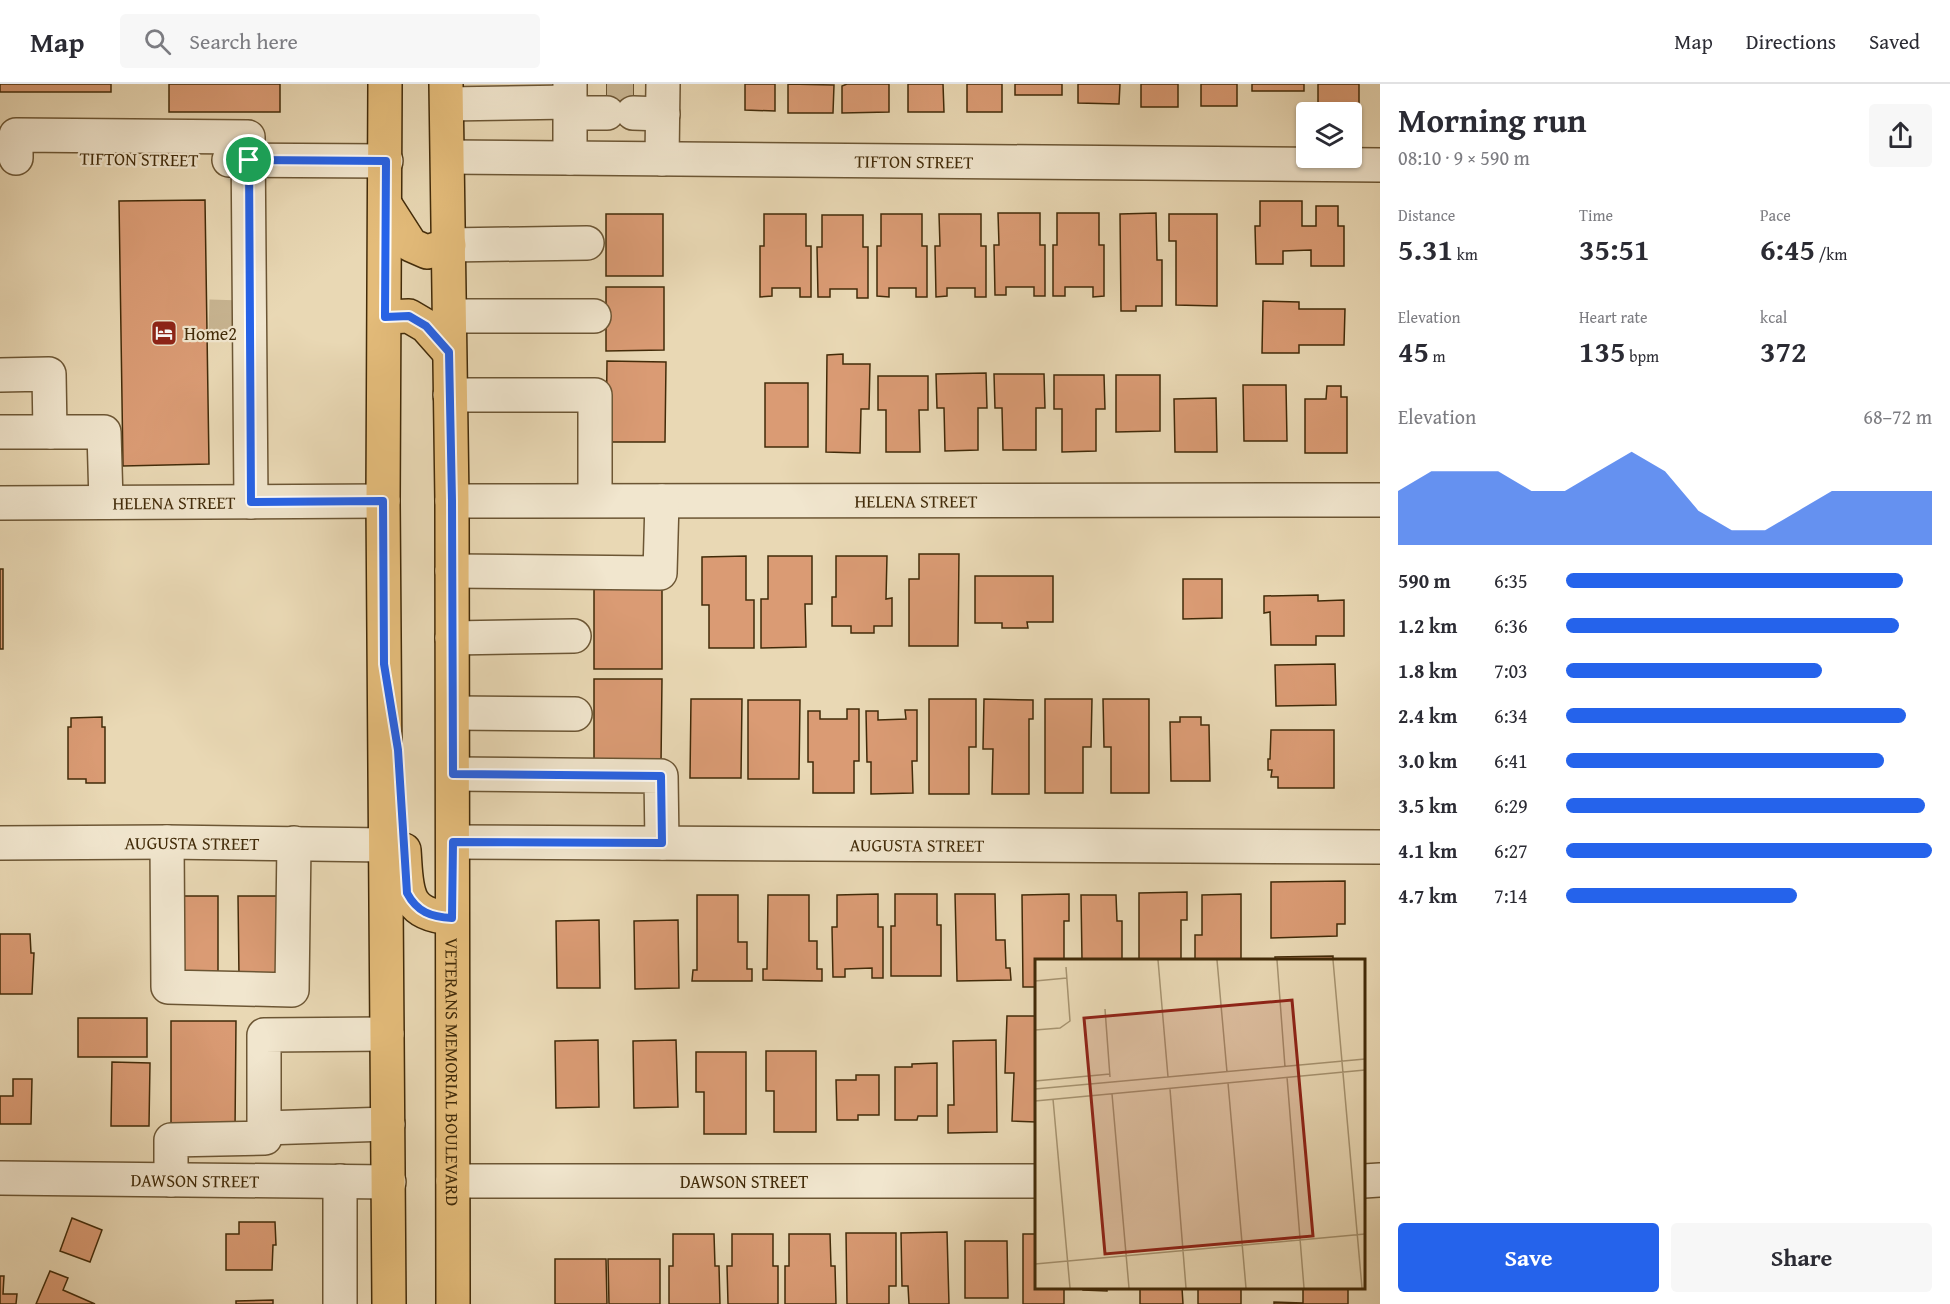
<!DOCTYPE html>
<html lang="en">
<head>
<meta charset="utf-8">
<style>
  :root { --surface:#fff; --page:#f7f7f7; --text:#2b2b33; --muted:#7c7c81; --line:#e1e1e2; --accent:#2563eb }
  body { margin:0; font-family:"Gentium Book Plus",serif; background:var(--page); color:var(--text); height:100vh; display:flex; flex-direction:column; font-size:22px; white-space:nowrap }
  * { box-sizing:border-box; margin:0 }
  p { font-size:20px; color:var(--muted) }
  .icon { flex:none; width:33px; height:33px; fill:none; stroke:currentColor; stroke-width:2; stroke-linecap:round; stroke-linejoin:round }
  .map { position:relative; flex:1; overflow:hidden }
  .side { display:flex; flex-direction:column; background:var(--surface); width:570px }
  .side>* { flex:none }
  .fabs { position:absolute; left:1296px; top:18px; display:grid; gap:12px }
  .fabs a { display:grid; place-items:center; width:66px; height:66px; border-radius:6px; background:var(--surface); box-shadow:0 2px 4px #0004; font-size:30px }
  .pin { position:absolute; display:grid; place-items:center; width:51px; height:51px; color:#fff; margin:-26px; border:3px solid #fff; border-radius:50%; box-shadow:0 2px 6px #0007 }
  .round { display:grid; place-items:center; flex:none; width:63px; height:63px; border-radius:6px; background:var(--page) }
  .summary { display:flex; align-items:center; justify-content:space-between; height:102px; padding:0 18px }
  h1 { font-size:33px; font-weight:700; line-height:45px }
  .stats { display:grid; grid-template-columns:repeat(3,1fr); gap:9px; height:102px; padding:6px 18px }
  .stats div { display:grid; align-content:center }
  .stats b { font-size:30px; font-weight:700 }
  .stats small { font-size:16px; font-weight:400 }
  .stats p { font-size:16px }
  .chart { height:168px; padding:12px 18px }
  .chart p { display:flex; justify-content:space-between }
  .chart svg { width:100%; height:108px; margin-top:6px; fill:var(--accent); opacity:.7 }
  .button { display:flex; gap:12px; margin-top:auto; padding:12px 18px }
  .button a { flex:1; height:69px; border-radius:6px; background:var(--accent); color:#fff; font-size:24px; font-weight:700; line-height:69px; text-align:center }
  .button a+a { background:var(--page); color:var(--text) }
  ul { padding:0 18px; list-style:none; font-size:20px }
  li { display:grid; grid-template-columns:96px 72px 1fr; align-items:center; height:45px }
  li i { height:15px; border-radius:8px; background:var(--accent) }
  header { display:flex; align-items:center; gap:36px; box-sizing:border-box; height:84px; padding:0 30px; background:var(--surface); border-bottom:2px solid var(--line) }
  header strong { font-size:28px }
  nav { display:flex; gap:33px; margin-inline-start:auto; font-size:21px }
  .search { width:420px; height:54px; background:var(--page); display:flex; align-items:center; gap:15px; box-sizing:border-box; padding:0 21px; border-radius:6px; color:var(--muted); font-size:22px }
  main { display:flex; flex:1; min-height:0 }
  .map>svg:first-child { display:block }
</style>
</head>
<body>
<header>
<strong>Map</strong>
<div class="search"><svg class="icon" aria-label="search" viewBox="0 0 24 24"><circle cx="10" cy="10" r="6"/><path d="M15 15l6 6"/></svg>Search here</div>
<nav><a>Map</a><a>Directions</a><a>Saved</a></nav>
</header>
<main>
<div class="map">
<svg width="1380" height="1220" viewBox="0 0 1380 1220">
  <rect width="100%" height="100%" fill="#e9d8b4"/>
  <filter id="stains"><feTurbulence type="fractalNoise" baseFrequency=".00333" numOctaves="4"/><feColorMatrix values="0 0 0 0 .2 0 0 0 0 .09 0 0 0 0 .02 0 0 0 .5 -.17"/></filter>
  <radialGradient id="worn" r=".72"><stop offset=".6" stop-color="#630" stop-opacity="0"/><stop offset="1" stop-color="#630" stop-opacity=".3"/></radialGradient>
  <g fill="#da9b74" stroke="#422b09" stroke-width="1.5">
    <rect x="0" y="0" width="111" height="8"/>
    <rect x="169" y="0" width="111" height="28"/>
    <rect x="607" y="0" width="26" height="38"/>
    <path d="M745,0H775V27L745,26Z"/>
    <path d="M788,0L834,1L833,29H788Z"/>
    <path d="M847,0H889V28L842,29V2Z"/>
    <path d="M908,0H943L944,28H908Z"/>
    <rect x="967" y="0" width="35" height="28"/>
    <rect x="1015" y="0" width="47" height="11"/>
    <path d="M1078,0H1120L1119,20L1078,19Z"/>
    <rect x="1141" y="0" width="37" height="23"/>
    <rect x="1201" y="0" width="36" height="22"/>
    <rect x="1252" y="0" width="52" height="7"/>
    <path d="M1318,0H1359V30L1318,28Z"/>
    <path d="M205,116L209,380L123,382L119,117Z"/>
    <path d="M1260,117H1302V142H1316V122H1338V142H1344V182H1311V166L1283,167V180H1256L1255,142H1260Z"/>
    <path d="M998,129H1040V161H1045V212H1034V203H1006V211H995L994,161H999Z"/>
    <path d="M1057,129H1099V161H1104V212L1093,213V203H1065V212H1053V161H1057Z"/>
    <path d="M1156,129L1157,176H1162V222H1136V227H1121L1120,130Z"/>
    <rect x="606" y="130" width="57" height="62"/>
    <path d="M764,130H806V162H811V213H800V204H772V212L760,213V162H764Z"/>
    <path d="M881,130H922V162H927V213H916V204H889V213L877,212V162H881Z"/>
    <path d="M939,130H981V162H986V213H975V204H947V212L936,213L935,162H940Z"/>
    <path d="M1169,130H1217V222L1176,221V157H1169Z"/>
    <path d="M822,131H863V163H868V214H857V205H830V213H818L817,163H822Z"/>
    <path d="M606,203H664V266L606,267Z"/>
    <path d="M1263,217L1299,218V225H1345L1344,261H1299V269H1262Z"/>
    <path d="M843,270V280H870L869,325H861L860,369L826,368L827,271Z"/>
    <path d="M607,277L666,278L665,358H606Z"/>
    <path d="M986,289L987,324H978V366L945,367L944,324H937L936,290Z"/>
    <path d="M994,290H1044L1045,324H1036V366H1003L1002,324H995Z"/>
    <path d="M1054,291H1104L1105,325H1096V367L1062,368V325H1054Z"/>
    <path d="M1116,291H1160V347L1116,348Z"/>
    <path d="M878,292H928V326H919L920,368H886V326H878Z"/>
    <rect x="765" y="299" width="43" height="64"/>
    <path d="M1243,301H1286L1287,357H1244Z"/>
    <path d="M1327,302H1341V313H1347V369H1305V315H1326Z"/>
    <path d="M1216,314L1217,368H1175L1174,315Z"/>
    <path d="M919,470H959L958,562H909V495H919Z"/>
    <path d="M746,472V516H754V564H709V521H702V473Z"/>
    <path d="M768,472H812V520H805L806,563L761,564V515H768Z"/>
    <path d="M836,472H887L886,515L892,514V542H874V549H851V542H832V513H836Z"/>
    <rect x="0" y="485" width="3" height="80"/>
    <path d="M975,492H1053V538H1027L1028,544H1002V539H975Z"/>
    <path d="M1183,495H1222V534L1183,535Z"/>
    <path d="M594,499L662,500V585H594Z"/>
    <path d="M1318,511V517L1344,516V552H1316V561H1271L1270,528L1264,529V512Z"/>
    <path d="M1335,580L1336,621L1276,622L1275,581Z"/>
    <path d="M594,595H662L661,680H594Z"/>
    <path d="M691,615H742L741,694H690Z"/>
    <path d="M929,615H976V663H969V710H929Z"/>
    <path d="M984,615L1033,616V635H1029V710H992L993,665H983Z"/>
    <path d="M1045,615H1092L1091,663H1083V709H1045Z"/>
    <path d="M1103,615H1149V709H1111V663H1104Z"/>
    <path d="M748,616H800L799,695H748Z"/>
    <path d="M847,625H859V677H854V709H813V678H808V627H820V635H847Z"/>
    <path d="M905,626H917V677H912L913,709L871,710V678H867L866,627H878V636L906,635Z"/>
    <path d="M102,633V643H105V699H86V695H68V643H71V634Z"/>
    <path d="M1180,633H1201V641H1209L1210,697H1171L1170,638H1180Z"/>
    <path d="M1271,646H1334V704H1278V693H1271L1272,686H1268V675H1270Z"/>
    <path d="M1345,797V840H1337V852L1271,854V798Z"/>
    <path d="M1187,808V836H1181V876H1139V809Z"/>
    <path d="M878,810V843H883V894H872V884L845,885V893H833L832,843H837V811Z"/>
    <path d="M895,810H937V841H941V892H891V842H895Z"/>
    <path d="M955,810H995L996,856H1005L1006,884H1010L1011,896L957,897Z"/>
    <path d="M1069,810V837H1064V876H1036V903H1023L1022,811Z"/>
    <path d="M1241,810V876H1195V851H1202V811Z"/>
    <path d="M697,811H738V858H747V885H752V897H692L693,886H697Z"/>
    <path d="M768,811H809V857H817V885H822V897L763,896V885H767Z"/>
    <path d="M1081,811H1116L1117,837H1122V876H1082Z"/>
    <path d="M176,812H218V893L177,894Z"/>
    <path d="M238,812H281V893H239Z"/>
    <path d="M599,836L600,904H557L556,837Z"/>
    <path d="M678,836L679,904L635,905L634,837Z"/>
    <path d="M0,850H30L31,869H34L32,910H0Z"/>
    <path d="M1333,872V876H1275V873Z"/>
    <path d="M1007,932H1036V1038L1012,1037L1014,989H1005Z"/>
    <rect x="78" y="934" width="69" height="39"/>
    <path d="M171,937H236L235,1047L171,1041Z"/>
    <path d="M598,956L599,1023L556,1024L555,957Z"/>
    <path d="M676,956L678,1023L634,1024L633,957Z"/>
    <path d="M996,956L997,1048L948,1049V1021H954L953,957Z"/>
    <path d="M766,967H816V1048H774V1007H766Z"/>
    <path d="M696,968H746V1050H704V1008H696Z"/>
    <path d="M112,978L150,979L149,1042H111Z"/>
    <path d="M937,979V1032H918L917,1036H895V983H912V980Z"/>
    <path d="M856,991H879V1031H858V1036H837L836,996H856Z"/>
    <path d="M13,995H32L31,1040H0V1012H13Z"/>
    <path d="M72,1134L102,1146L90,1178L60,1167Z"/>
    <path d="M239,1138H275L276,1161H273L272,1186H226V1150H239Z"/>
    <path d="M947,1148L949,1220H909L908,1202H902L901,1149Z"/>
    <path d="M846,1149H896V1202H889V1220H847Z"/>
    <path d="M673,1150H714L715,1182H719L720,1220H669V1182H673Z"/>
    <path d="M732,1150H773V1182H778V1220H728L727,1182H732Z"/>
    <path d="M789,1150H830L831,1182H835L836,1220H785V1182H789Z"/>
    <path d="M1023,1150H1036V1204H1064V1220H1023Z"/>
    <path d="M965,1157H1007L1008,1214H965Z"/>
    <path d="M555,1175H606L607,1220H555Z"/>
    <path d="M608,1175H660V1220H609Z"/>
    <path d="M50,1187L68,1194L63,1206L95,1220H36Z"/>
    <path d="M0,1192H4L3,1210H17L16,1220H0Z"/>
    <path d="M1083,1204H1107V1207L1083,1206Z"/>
    <path d="M1140,1204H1182L1183,1220H1140Z"/>
    <rect x="1198" y="1204" width="43" height="16"/>
    <path d="M1303,1204H1348V1220H1274V1218L1303,1219Z"/>
    <path d="M273,1216V1220H236V1217Z"/>
  </g>
  <g fill="none" stroke-linecap="round" stroke-linejoin="round">
    <g stroke="#c8b592" stroke-width="33" stroke-dasharray="33 16" stroke-linecap="butt">
      <path d="M607,10H633"/>
      <path d="M225,249L226,215"/>
    </g>
    <defs>
      <g id="minor">
        <path d="M570,0V74"/>
        <path d="M447,20L570,18"/>
        <path d="M570,29H607"/>
        <path d="M633,29L663,30"/>
        <path id="s1" d="M448,73L1380,81"/>
        <path d="M16,74V51L248,53L251,418"/>
        <path d="M662,75L663,0"/>
        <path d="M229,76L386,77"/>
        <path d="M449,161L587,159"/>
        <path d="M449,232H594"/>
        <path d="M0,291L49,290L50,348"/>
        <path d="M450,311H595V416"/>
        <path d="M0,348H104L106,418"/>
        <path id="s2" d="M452,417L1380,416"/>
        <path id="s3" d="M0,419L383,417"/>
        <path d="M452,487L660,489L662,417"/>
        <path d="M452,554L574,552"/>
        <path d="M453,629L575,630"/>
        <path d="M453,690L661,692L662,759"/>
        <path d="M167,758L168,903L292,906L294,759"/>
        <path id="s4" d="M453,758L1380,763"/>
        <path id="s5" d="M0,759L167,758L385,761"/>
        <path d="M387,950L264,951V1044L388,1040"/>
        <path id="s6" d="M0,1094L389,1098"/>
        <path d="M171,1096V1056L265,1054L264,1044"/>
        <path d="M340,1097V1220"/>
        <path id="s7" d="M453,1097H1036"/>
        <path d="M1364,1097L1380,1096"/>
      </g>
      <g id="major">
        <path d="M385,0L383,417L389,1220"/>
        <path id="s8" d="M446,0L452,417L453,1220"/>
        <path d="M386,122L411,161L427,168L449,161"/>
        <path d="M385,233L409,232L426,242L449,268"/>
        <path d="M404,766C407,806 403,831 452,834"/>
      </g>
    </defs>
    <use href="#minor" stroke="#6c5634" stroke-width="36"/>
    <use href="#major" stroke="#422b09" stroke-width="36"/>
    <use href="#minor" stroke="#f1e6ce" stroke-width="33"/>
    <use href="#major" stroke="#e4bc7a" stroke-width="33"/>
  </g>
  <g fill="none" stroke-linecap="round" stroke-linejoin="round">
    <defs>
      <path id="route" d="M249,76L386,77L385,233L409,232L426,242L449,268L452,417L453,690L661,692L662,759L453,758L452,834C431,833 417,828 407,809L398,666L384,580L383,417L251,418Z"/>
    </defs>
    <use href="#route" stroke="#fff" stroke-width="12"/>
    <use href="#route" stroke="#2563eb" stroke-width="8"/>
  </g>
  <defs>
    <symbol id="hotel-square" viewBox="-11 -11 22 22"><rect x="-9" y="-9" width="18" height="18" rx="4" fill="#8f2418" stroke="#f1e6ce"/><path d="M-6-4.5h1.5V1H6V5H4.5V3h-9V5H-6ZM-4 0a1.8 1.8 0 1 1 3.6 0ZM.5 0V-2.5h3Q6-2.5 6 0Z" fill="#fff"/></symbol>
  </defs>
  <g fill-rule="evenodd">
    <use href="#hotel-square" x="149" y="234" width="30" height="30"/>
  </g>
  <g text-anchor="middle" dominant-baseline="central" stroke-width="4.5" stroke-linejoin="round" paint-order="stroke">
    <g font-size="18" fill="#422b09" stroke="#f1e6ce">
      <text transform="translate(139 75) rotate(1)">TIFTON STREET</text>
      <text stroke="none"><textPath href="#s1" startOffset="466">TIFTON STREET</textPath></text>
      <text stroke="none"><textPath href="#s2" startOffset="464">HELENA STREET</textPath></text>
      <text stroke="none"><textPath href="#s3" startOffset="174">HELENA STREET</textPath></text>
      <text stroke="none"><textPath href="#s5" startOffset="192">AUGUSTA STREET</textPath></text>
      <text stroke="none"><textPath href="#s4" startOffset="464">AUGUSTA STREET</textPath></text>
      <text stroke="none"><textPath href="#s8" startOffset="988">VETERANS MEMORIAL BOULEVARD</textPath></text>
      <text stroke="none"><textPath href="#s6" startOffset="195">DAWSON STREET</textPath></text>
      <text stroke="none"><textPath href="#s7" startOffset="291">DAWSON STREET</textPath></text>
    </g>
    <g font-size="18" fill="#422b09" stroke="#f1e6ce" text-anchor="start">
      <text x="184" y="249">Home2</text>
    </g>
  </g>
  <g transform="translate(1035 875)">
    <rect width="330" height="330" fill="#e9d8b4"/>
    <path fill="none" stroke="#a69370" stroke-width="1.5" d="M123,1L133,118M182,1L192,113M242,1L250,108M298,1L327,329M0,22L32,19M70,50L75,118M0,71L25,69L35,62L31,8M252,118L269,329M0,122L75,115M193,124L211,329M0,130L330,100M135,130L151,329M77,135L94,329M18,140L35,329M0,142L330,111M0,305L330,275"/>
    <path fill="#8f2418" fill-opacity="0.15" stroke="#8f2418" stroke-width="3" d="M257,41L278,277L70,295L49,59Z"/>
    <rect width="330" height="330" fill="none" stroke="#422b09" stroke-width="3"/>
  </g>
  <rect width="100%" height="100%" filter="url(#stains)"/>
  <rect width="100%" height="100%" fill="url(#worn)"/>
</svg>
<div class="fabs">
<a><svg class="icon" aria-label="layers" viewBox="0 0 24 24"><path d="M12 4l9 5-9 5-9-5zM3 14l9 5 9-5"/></svg></a>
</div>
<div class="pin" style="left:249px;top:76px;background:#1e9e55"><svg class="icon" aria-label="arrive" viewBox="0 0 24 24"><path d="M6 21V4h12l-3 4 3 4H6"/></svg></div>
</div>
<section class="side">
<div class="summary"><div><h1>Morning run</h1><p>08:10 · 9 × 590 m</p></div><a class="round"><svg class="icon" aria-label="share" viewBox="0 0 24 24"><path d="M12 15V3M7 8l5-5 5 5M5 13v7h14v-7"/></svg></a></div>
<div class="stats">
<div><p>Distance</p><b>5.31<small> km</small></b></div>
<div><p>Time</p><b>35:51</b></div>
<div><p>Pace</p><b>6:45<small> /km</small></b></div>
</div>
<div class="stats">
<div><p>Elevation</p><b>45<small> m</small></b></div>
<div><p>Heart rate</p><b>135<small> bpm</small></b></div>
<div><p>kcal</p><b>372</b></div>
</div>
<div class="chart"><p><span>Elevation</span>68–72 m</p>
<svg viewBox="0 0 160 44" preserveAspectRatio="none"><path d="M0 44V22L10 14L20 14L30 14L40 22L50 22L60 14L70 6L80 14L90 30L100 38L110 38L120 30L130 22L140 22L150 22L160 22V44z"/></svg>
</div>
<ul>
<li><b>590 m</b>6:35<i style="width:92%"></i></li>
<li><b>1.2 km</b>6:36<i style="width:91%"></i></li>
<li><b>1.8 km</b>7:03<i style="width:70%"></i></li>
<li><b>2.4 km</b>6:34<i style="width:93%"></i></li>
<li><b>3.0 km</b>6:41<i style="width:87%"></i></li>
<li><b>3.5 km</b>6:29<i style="width:98%"></i></li>
<li><b>4.1 km</b>6:27<i style="width:100%"></i></li>
<li><b>4.7 km</b>7:14<i style="width:63%"></i></li>
</ul>
<div class="button"><a>Save</a><a>Share</a></div>
</section>
</main>
</body>
</html>
